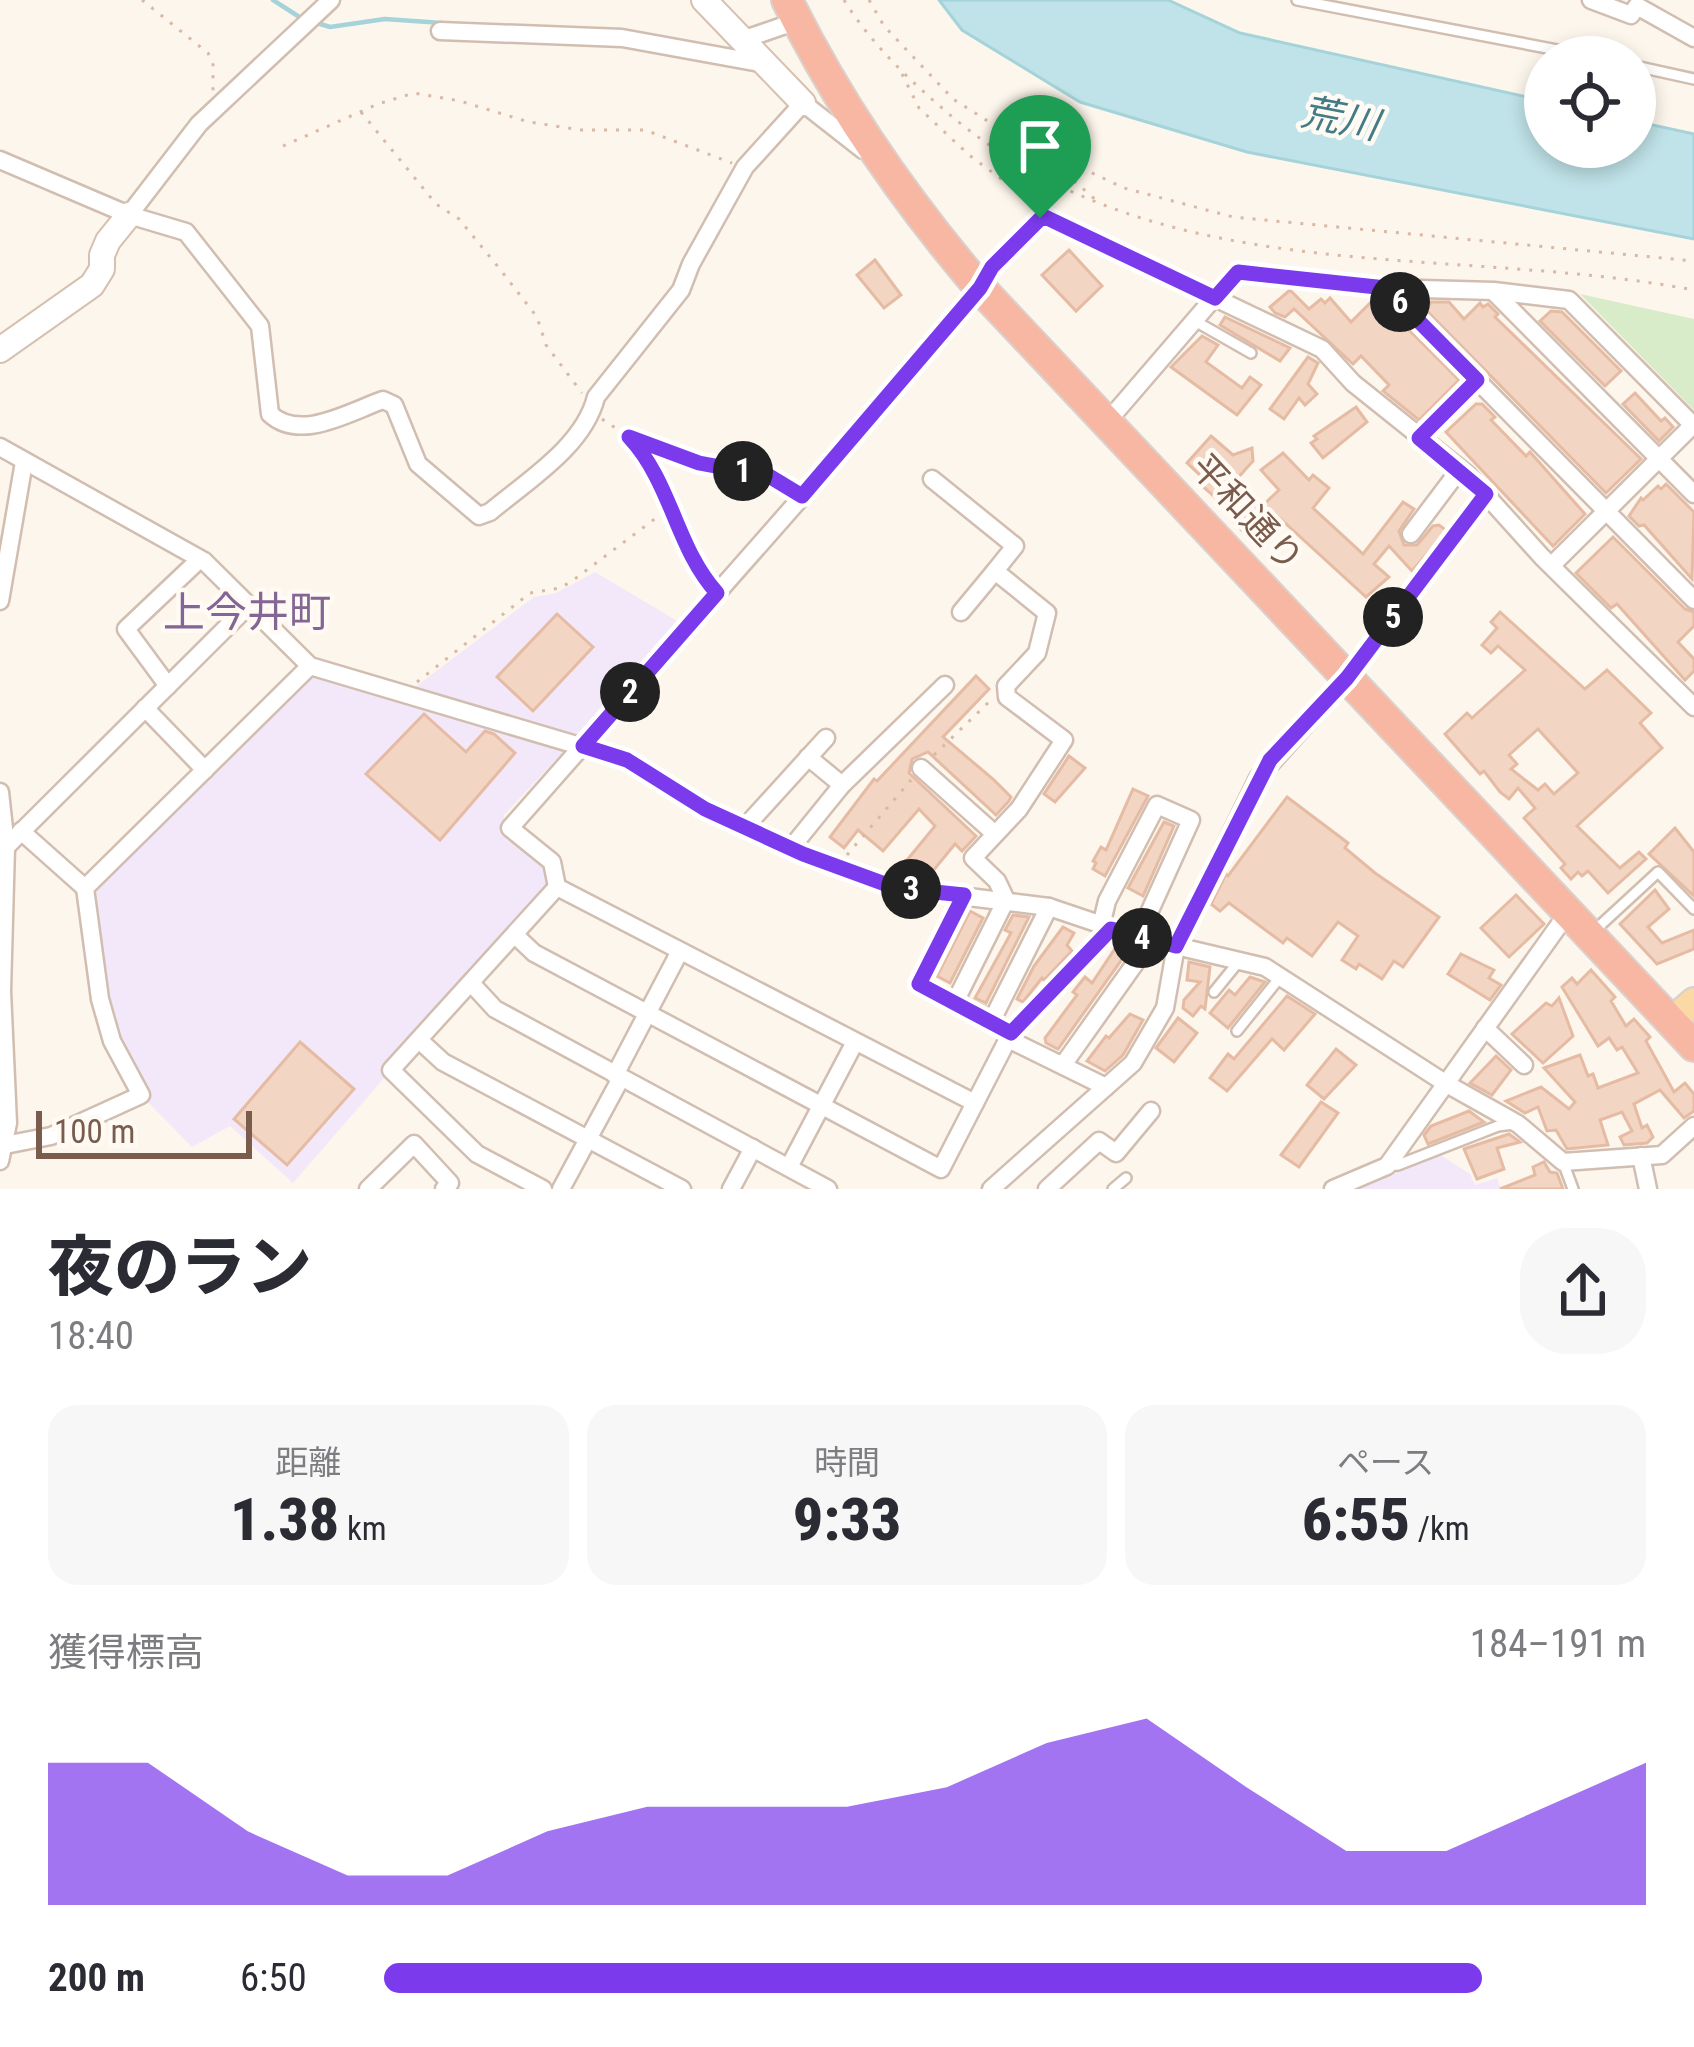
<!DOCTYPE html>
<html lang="ja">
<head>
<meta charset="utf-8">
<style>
  :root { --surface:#fff; --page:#f7f7f7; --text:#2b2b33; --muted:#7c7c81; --accent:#7c3aed }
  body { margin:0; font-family:"Roboto Condensed","Noto Sans JP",sans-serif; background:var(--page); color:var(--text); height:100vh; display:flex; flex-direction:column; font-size:45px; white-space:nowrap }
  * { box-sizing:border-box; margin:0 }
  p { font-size:39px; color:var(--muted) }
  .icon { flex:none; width:66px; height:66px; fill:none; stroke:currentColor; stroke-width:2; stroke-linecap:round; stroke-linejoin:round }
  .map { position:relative; height:1189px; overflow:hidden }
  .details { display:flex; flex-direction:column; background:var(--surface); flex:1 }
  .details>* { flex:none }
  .buttons { position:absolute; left:1524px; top:36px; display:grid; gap:24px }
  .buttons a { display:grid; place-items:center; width:132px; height:132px; border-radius:50%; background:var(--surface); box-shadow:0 6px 18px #0003; font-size:60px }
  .scale { position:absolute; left:36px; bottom:30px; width:216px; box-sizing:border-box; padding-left:12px; border:6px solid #7a5c4d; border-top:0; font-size:33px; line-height:42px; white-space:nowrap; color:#7a5c4d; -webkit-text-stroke:9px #fffaf3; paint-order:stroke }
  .pin { position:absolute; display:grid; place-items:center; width:102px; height:102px; color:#fff; margin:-123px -51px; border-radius:50% 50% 50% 0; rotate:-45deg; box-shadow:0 0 12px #0007 }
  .pin .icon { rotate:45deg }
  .km { position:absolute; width:60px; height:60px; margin:-30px; border-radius:50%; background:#222; color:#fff; font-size:33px; line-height:60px; text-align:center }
  .round { display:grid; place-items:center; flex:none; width:126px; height:126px; border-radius:48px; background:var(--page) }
  .head { display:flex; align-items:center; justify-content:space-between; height:204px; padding:0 48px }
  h1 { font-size:66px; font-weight:800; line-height:90px }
  .stats { display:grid; grid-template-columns:repeat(3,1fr); gap:18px; height:204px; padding:12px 48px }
  .stats div { display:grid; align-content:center; border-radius:30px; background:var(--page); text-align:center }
  .stats b { font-size:60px; font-weight:800 }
  .stats small { font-size:33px; font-weight:400 }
  .stats p { font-size:33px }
  .chart { height:336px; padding:24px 48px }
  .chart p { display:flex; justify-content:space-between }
  .chart svg { width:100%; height:216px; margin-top:12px; fill:var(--accent); opacity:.7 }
  ul { padding:0 48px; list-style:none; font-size:39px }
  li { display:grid; grid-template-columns:192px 144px 1fr; align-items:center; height:90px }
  li i { height:30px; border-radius:15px; background:var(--accent) }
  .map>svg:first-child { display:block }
</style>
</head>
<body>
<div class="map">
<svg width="1694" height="1189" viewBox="0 0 1694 1189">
  <rect width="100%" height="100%" fill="#fdf6ec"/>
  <g fill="#f3e8fa">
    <path d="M595,572L679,622L577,737L414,688L534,597L556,593Z"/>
    <path d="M308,674L568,747L504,815V834L548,872L550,887L293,1183L230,1126L192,1147L141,1095L102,992L96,885Z"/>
    <path d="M1439,1154L1470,1174L1475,1185L1497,1178L1501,1189H1357Z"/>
  </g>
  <path fill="#d8ecc9" d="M1580,294L1694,319V410Z"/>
  <path fill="#bfe3e8" stroke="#a5d3da" stroke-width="3" d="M939,0H1168L1240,33L1545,101V147H1635V121L1694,134V239L1247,152L1080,102L962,30Z"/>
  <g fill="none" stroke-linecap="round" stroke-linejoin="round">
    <g stroke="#a5d3da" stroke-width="4.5">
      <path d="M273,0L301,18"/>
      <path d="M317,23L330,27L385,19L442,23"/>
    </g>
  </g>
  <g fill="#f3d5c3" stroke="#e6bba3" stroke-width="3" fill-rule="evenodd">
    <path d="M1069,250L1102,286L1076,311L1042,275Z"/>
    <path d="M875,260L901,295L884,308L857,275Z"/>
    <path d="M1290,290L1309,309L1321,299L1325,303L1330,298L1351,322L1373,300L1400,327L1403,324L1459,380L1419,420L1383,391L1389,385L1361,356L1353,364L1294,309L1285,317L1275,313L1270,307Z"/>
    <path d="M1431,302H1449L1464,319L1480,303L1483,307L1488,304L1498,314L1495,317L1641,459L1606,493L1426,310Z"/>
    <path d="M1551,311L1562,312L1621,371L1605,386L1540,321Z"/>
    <path d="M1225,317L1290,348L1280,361L1220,325Z"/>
    <path d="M1202,336L1218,345L1206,362L1242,388L1250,377L1261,385L1237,415L1171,367Z"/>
    <path d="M1308,357L1318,363L1308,384L1317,394L1305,405L1299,398L1284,419L1270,409Z"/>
    <path d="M1635,393L1661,421L1665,418L1673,427L1659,441L1623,404Z"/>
    <path d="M1476,404H1482L1495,417L1491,420L1526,456L1530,452L1585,514L1553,546L1446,432Z"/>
    <path d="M1356,407L1367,422L1323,458L1311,443L1317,439L1314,436Z"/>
    <path d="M1211,436L1233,455L1252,448L1253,461L1218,500L1198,482L1202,477L1187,463Z"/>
    <path d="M1283,453L1309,480L1313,475L1329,488L1313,508L1363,554L1403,502L1414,509L1399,531L1404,545H1417L1433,526L1439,525L1447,531L1412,571L1389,546L1374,564L1389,577L1366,597L1273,512L1247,536L1234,522L1256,501L1261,507L1279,490L1261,470Z"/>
    <path d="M1666,484L1694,512L1692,579L1644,525L1639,526L1629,516L1641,498L1643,500L1658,486L1661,489Z"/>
    <path d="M1613,537L1685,609L1694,612V626L1678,642L1694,659V671L1685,680L1617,604L1611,608L1576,573Z"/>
    <path d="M1500,612L1585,689L1607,670L1651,713L1640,723L1662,748L1577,826L1620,868L1639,852L1646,859L1608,893L1588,871L1582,876L1578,872L1571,879L1561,868L1565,864L1524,818L1535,808L1518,788L1509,799L1500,792L1484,771L1480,774L1445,734L1467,713L1472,718L1525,670L1498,646L1491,653L1482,645L1497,628L1491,622ZM1538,729L1578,773L1554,794L1545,784L1538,790L1511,769L1517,764L1509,755Z"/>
    <path d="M557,614L593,647L533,711L497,677Z"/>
    <path d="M976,676L989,689L943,737L993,779L1011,797L1009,801L996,815L928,752L912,759L909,773L976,836L962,851L955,844L928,877L907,860L935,826L919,809L883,851L858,830L844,848L830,837L874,779L877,781Z"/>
    <path d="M424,714L466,752L485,731L494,734L515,753L440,840L366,774Z"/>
    <path d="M1069,756L1085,768L1055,802L1044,794Z"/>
    <path d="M1133,789L1148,796L1105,876L1093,869L1096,863L1093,861L1101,847L1106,850Z"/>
    <path d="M1287,797L1348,843L1345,848L1375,873L1439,917L1403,967L1394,961L1382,979L1359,964L1356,969L1342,960L1358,936L1338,922L1312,956L1287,938L1283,943L1229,903L1220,911L1211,904L1226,874L1228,876Z"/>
    <path d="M1164,822L1174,826L1143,896L1128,888Z"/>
    <path d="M1675,828L1694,852V896L1649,854Z"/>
    <path d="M1655,890L1669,909L1648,927L1662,943L1694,930V949L1657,964L1620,924Z"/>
    <path d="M1516,895L1544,924L1509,957L1481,928Z"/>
    <path d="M970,911L983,918L950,983L937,976Z"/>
    <path d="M1013,915L1029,917L986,1003L975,998L1011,933L1005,930Z"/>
    <path d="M1063,927L1074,933L1067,945L1072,951L1044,980L1042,978L1023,1002L1017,999L1034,966Z"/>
    <path d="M1118,944L1130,948L1058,1049L1046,1043L1045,1038L1077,995L1073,992L1085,977L1092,983Z"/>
    <path d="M1461,954L1494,970L1489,978L1501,985L1490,1000L1448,974Z"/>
    <path d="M1189,962L1210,967L1205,1009L1201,1006L1193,1016L1183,1008L1184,1000L1200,982L1187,980Z"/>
    <path d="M1591,970L1615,997L1611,1001L1626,1026L1634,1019L1650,1037L1646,1041L1674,1092L1685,1083L1694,1094V1111L1684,1118L1660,1090L1634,1104L1642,1128L1647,1125L1653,1137L1647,1143L1624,1145L1620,1137L1632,1131L1622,1112L1600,1120L1608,1145L1567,1149L1556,1130L1547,1131L1538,1107L1525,1113L1506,1101L1541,1087L1569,1109L1575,1102L1544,1068L1580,1055L1588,1076L1593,1074L1598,1088L1638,1073L1622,1047L1617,1050L1609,1038L1598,1046L1562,987L1572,978L1577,984Z"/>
    <path d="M1250,977L1265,982L1228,1028L1210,1013L1229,990L1235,995Z"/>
    <path d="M1287,996L1315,1014L1284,1050L1272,1039L1227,1091L1210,1078L1228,1054L1234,1059Z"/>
    <path d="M1559,998L1573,1036L1543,1063L1512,1034L1546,1003L1552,1006Z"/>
    <path d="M1130,1014L1143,1020L1123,1055L1105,1071L1087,1061L1106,1036L1109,1038Z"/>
    <path d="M1178,1018L1197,1033L1174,1062L1156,1048Z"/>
    <path d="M300,1042L354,1089L287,1165L234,1119Z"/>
    <path d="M1336,1049L1356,1065L1324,1099L1307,1085Z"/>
    <path d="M1496,1056L1511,1070L1492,1095L1470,1083Z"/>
    <path d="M1321,1102L1338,1113L1299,1167L1281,1155Z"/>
    <path d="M1469,1111L1484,1122L1428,1144L1424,1135L1431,1126Z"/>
    <path d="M1509,1134L1520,1142L1497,1148L1504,1169L1477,1179L1464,1149Z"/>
    <path d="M1544,1162L1550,1172L1557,1173L1563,1189H1500L1535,1175L1533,1167Z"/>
  </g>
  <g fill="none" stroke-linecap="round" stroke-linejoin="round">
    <defs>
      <g id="lane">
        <path d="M1297,0L1594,57"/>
        <path d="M1635,66L1694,79"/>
        <path d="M1195,321L1251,353"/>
        <path d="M1420,581L1486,494"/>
        <path d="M1594,931L1658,872L1694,909"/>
        <path d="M1214,992L1240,960"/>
        <path d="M1237,1031L1281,976"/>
        <path d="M1563,1162L1573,1189"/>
        <path d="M1387,1166L1398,1165L1498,1126L1513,1124"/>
        <path d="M1113,1189L1126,1178"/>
      </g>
      <g id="street">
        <path d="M1591,0L1631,15L1637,6L1694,38"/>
        <path d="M440,31L622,38L765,64"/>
        <path d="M742,40L797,21"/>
        <path d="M0,160L129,215L186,232L260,326L270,414C300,442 349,412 383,400L394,405L418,464L479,516L490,512C527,481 584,446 596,397L681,290L691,264L745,167L803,103L863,150"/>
        <path d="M129,215L199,124L331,0"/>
        <path d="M1386,288L1694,600"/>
        <path d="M1494,292L1694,494"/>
        <path d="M1107,422L1237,271L1386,288L1494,291L1569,300L1694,426"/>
        <path d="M1419,438L1477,380"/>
        <path d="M0,447L204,561L310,666L627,760L705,809L803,854L896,888L1049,907L1138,937L1265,967L1445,1083L1518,1124L1563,1162L1662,1155L1694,1126"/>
        <path d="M932,479L1015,546L995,571"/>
        <path d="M1411,534L1460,469"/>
        <path d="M1552,565L1694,424"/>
        <path d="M0,601L24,462"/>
        <path d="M961,612L995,571L1047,613L1037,653L1006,686L1007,697L1064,740L1019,809L973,858L997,881L1006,900L955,1002L992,1020"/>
        <path d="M168,686L126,629L200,559"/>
        <path d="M145,708L205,770"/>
        <path d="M808,757L842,785"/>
        <path d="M921,768L995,834"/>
        <path d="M0,792L6,847L2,991L8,1123L0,1161"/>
        <path d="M745,827L826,738"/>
        <path d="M21,831L85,888"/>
        <path d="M6,847L249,605"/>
        <path d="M791,848L842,785L945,685"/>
        <path d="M557,887L552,862L510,828L829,466L980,288L992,267L1043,216L1322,349L1353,383L1468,475L1542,557L1694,707"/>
        <path d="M557,887L975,1103"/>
        <path d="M1101,926L1107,901L1157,805L1191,820L1138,937"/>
        <path d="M515,935L534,953L941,1169L1011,1033L1111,929"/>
        <path d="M471,983L495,1009L828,1189"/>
        <path d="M955,1002L919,984L964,895"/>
        <path d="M1001,1026L992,1020L1049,907"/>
        <path d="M1485,1028L1524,1065"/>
        <path d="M1008,1039L1106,1087"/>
        <path d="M419,1040L443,1062L682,1189"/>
        <path d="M1063,1065L1151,941"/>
        <path d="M615,1075L680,951"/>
        <path d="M0,1146L51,1136L141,1095L112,1041L100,999L85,888L310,666"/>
        <path d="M1641,1156L1648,1189"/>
        <path d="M789,1167L855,1042"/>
        <path d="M368,1189L414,1144L450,1183L444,1189"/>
        <path d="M543,1189L477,1154L391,1070L557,887"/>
        <path d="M561,1189L621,1078"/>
        <path d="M731,1189L753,1148"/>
        <path d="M991,1189L1133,1063L1165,1008L1176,946L1258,778L1347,678L1420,581"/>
        <path d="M1047,1189L1099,1141L1116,1153L1151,1111"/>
        <path d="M1333,1189L1387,1166L1567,914"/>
      </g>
      <g id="secondary">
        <path d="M704,0L803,103"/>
        <path d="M0,350L92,285L102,269V255L108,241L129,215"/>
      </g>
      <path id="primary" d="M1671,1022L1694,1002"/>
      <path id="highway" d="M787,0C839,106 903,198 980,288L1694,1046"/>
    </defs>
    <use href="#lane" stroke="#d1beb0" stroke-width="14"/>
    <use href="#street" stroke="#d1beb0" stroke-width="21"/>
    <use href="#secondary" stroke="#d6c0b0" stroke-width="28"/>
    <use href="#primary" stroke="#dad1cd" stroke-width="32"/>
    <use href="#highway" stroke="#dad1cd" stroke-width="34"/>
    <g stroke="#d9b8a5" stroke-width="3" stroke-dasharray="3 9" stroke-linecap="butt">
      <path d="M142,0L208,53L213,63V92"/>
      <path d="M844,0C870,42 905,76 942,108C1155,295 1438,242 1694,290"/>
      <path d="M869,0L884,26L953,99L1005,132L1124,188L1233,217L1694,261"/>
      <path d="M902,74L919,108L969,155L1035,204"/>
      <path d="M361,112L436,204L459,219L499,268L537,317L546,345L582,393"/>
      <path d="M283,146L378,104L414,93L460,101L529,122L581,130H645L732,163"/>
      <path d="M1038,149L1098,202"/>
      <path d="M602,419L629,437L655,470L684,533L695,569L708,583"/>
      <path d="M630,437L699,463L769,476L791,489"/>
      <path d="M417,682L530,593L560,588L572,581L668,509"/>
      <path d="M934,755L992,699"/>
      <path d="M847,855L911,780"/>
    </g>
    <use href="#lane" stroke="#fff" stroke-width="9"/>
    <use href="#street" stroke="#fff" stroke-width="16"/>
    <use href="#secondary" stroke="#fff" stroke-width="24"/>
    <use href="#primary" stroke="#fbd9a5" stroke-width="27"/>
    <use href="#highway" stroke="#f7b7a3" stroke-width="30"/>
  </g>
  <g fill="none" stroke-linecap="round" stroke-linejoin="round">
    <defs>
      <path id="route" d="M1043,216L1215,298L1238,272L1386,288L1477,380L1419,438L1486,494L1347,678L1270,760L1176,946L1111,929L1011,1033L919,984L964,895L896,888L803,854L705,809L627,760L583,746L717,593C676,548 672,483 629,437L699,463L769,476L802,496L980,288L992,267Z"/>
    </defs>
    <use href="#route" stroke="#fff" stroke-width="24"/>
    <use href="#route" stroke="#7c3aed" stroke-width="15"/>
  </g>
  <g text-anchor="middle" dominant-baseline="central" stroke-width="9" stroke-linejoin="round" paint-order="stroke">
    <g font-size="36" fill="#7a5c4d" stroke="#fffaf3">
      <text transform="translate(1247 513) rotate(47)">平和通り</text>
    </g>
    <g font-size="39" font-style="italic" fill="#437c86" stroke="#fffaf3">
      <text transform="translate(1340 119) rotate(11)">荒川</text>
    </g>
    <g font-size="42" fill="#846695" stroke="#fffaf3">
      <text x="247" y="612">上今井町</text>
    </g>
  </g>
</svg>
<div class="buttons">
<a><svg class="icon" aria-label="locate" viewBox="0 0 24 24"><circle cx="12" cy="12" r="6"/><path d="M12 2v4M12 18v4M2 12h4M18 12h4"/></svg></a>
</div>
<div class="scale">100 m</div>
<div class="pin" style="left:1040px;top:218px;background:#1e9e55"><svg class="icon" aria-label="arrive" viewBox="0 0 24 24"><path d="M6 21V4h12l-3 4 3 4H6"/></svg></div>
<b class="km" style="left:743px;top:471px">1</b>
<b class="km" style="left:630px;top:692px">2</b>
<b class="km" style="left:911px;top:889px">3</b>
<b class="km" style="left:1142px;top:938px">4</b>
<b class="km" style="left:1393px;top:617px">5</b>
<b class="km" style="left:1400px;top:302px">6</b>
</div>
<section class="details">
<div class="head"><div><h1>夜のラン</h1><p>18:40</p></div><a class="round"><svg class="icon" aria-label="share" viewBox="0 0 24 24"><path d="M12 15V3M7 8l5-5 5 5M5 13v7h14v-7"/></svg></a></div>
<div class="stats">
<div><p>距離</p><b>1.38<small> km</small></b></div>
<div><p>時間</p><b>9:33</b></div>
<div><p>ペース</p><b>6:55<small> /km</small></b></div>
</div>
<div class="chart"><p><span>獲得標高</span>184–191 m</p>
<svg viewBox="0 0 160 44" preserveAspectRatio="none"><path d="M0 44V15L10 15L20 29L30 38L40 38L50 29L60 24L70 24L80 24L90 20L100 11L110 6L120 20L130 33L140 33L150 24L160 15V44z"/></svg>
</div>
<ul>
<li><b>200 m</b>6:50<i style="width:87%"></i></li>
</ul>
</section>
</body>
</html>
